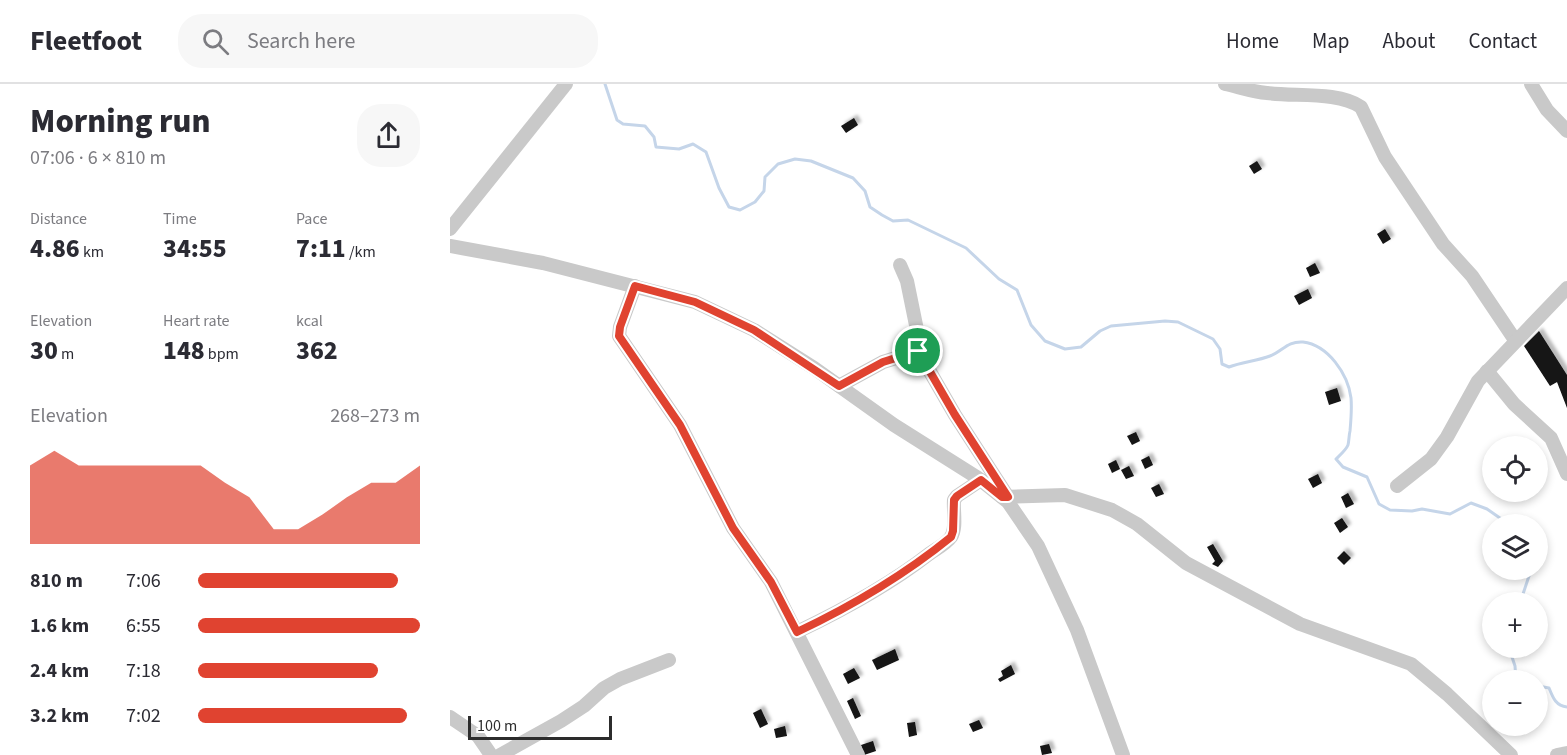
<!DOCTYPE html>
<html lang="en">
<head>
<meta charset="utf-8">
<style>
  :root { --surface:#fff; --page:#f7f7f7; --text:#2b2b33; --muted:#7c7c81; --line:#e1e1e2; --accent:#e04330 }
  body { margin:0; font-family:"Source Sans 3",sans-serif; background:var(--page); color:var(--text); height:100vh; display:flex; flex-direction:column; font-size:22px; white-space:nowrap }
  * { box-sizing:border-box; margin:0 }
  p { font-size:20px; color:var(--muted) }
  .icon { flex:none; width:33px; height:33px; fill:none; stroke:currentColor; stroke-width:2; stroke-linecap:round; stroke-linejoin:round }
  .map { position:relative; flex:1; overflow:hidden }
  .side { display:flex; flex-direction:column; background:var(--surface); width:450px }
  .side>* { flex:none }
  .fabs { position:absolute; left:1032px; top:352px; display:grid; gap:12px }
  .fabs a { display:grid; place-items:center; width:66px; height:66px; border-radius:50%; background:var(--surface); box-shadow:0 3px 9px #0003; font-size:30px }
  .scale { position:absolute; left:18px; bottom:15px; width:144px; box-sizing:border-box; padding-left:6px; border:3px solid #2c2c2c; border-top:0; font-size:16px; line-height:21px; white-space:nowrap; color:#2c2c2c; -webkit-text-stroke:4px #fff; paint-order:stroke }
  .pin { position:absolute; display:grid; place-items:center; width:51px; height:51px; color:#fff; margin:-26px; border:3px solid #fff; border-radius:50%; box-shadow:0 2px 6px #0007 }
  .round { display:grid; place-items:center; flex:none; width:63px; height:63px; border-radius:24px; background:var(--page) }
  .overview { display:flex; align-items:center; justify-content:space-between; height:102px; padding:0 30px }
  h1 { font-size:33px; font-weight:800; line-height:45px }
  .figures { display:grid; grid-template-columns:repeat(3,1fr); gap:9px; height:102px; padding:6px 30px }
  .figures div { display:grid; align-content:center }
  .figures b { font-size:26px; font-weight:800 }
  .figures small { font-size:16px; font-weight:400 }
  .figures p { font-size:16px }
  .chart { height:168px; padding:12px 30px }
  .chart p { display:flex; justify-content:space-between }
  .chart svg { width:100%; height:108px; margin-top:6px; fill:var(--accent); opacity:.7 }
  ul { padding:0 30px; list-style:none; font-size:20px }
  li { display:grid; grid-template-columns:96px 72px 1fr; align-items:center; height:45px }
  li i { height:15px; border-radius:8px; background:var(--accent) }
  header { display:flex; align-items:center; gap:36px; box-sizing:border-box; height:84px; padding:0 30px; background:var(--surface); border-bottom:2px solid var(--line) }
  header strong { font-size:28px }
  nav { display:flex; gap:33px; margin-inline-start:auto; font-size:21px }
  .search { width:420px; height:54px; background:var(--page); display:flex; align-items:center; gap:15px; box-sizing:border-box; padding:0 21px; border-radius:24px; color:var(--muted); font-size:22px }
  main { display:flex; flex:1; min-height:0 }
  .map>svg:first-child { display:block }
</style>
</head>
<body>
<header>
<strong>Fleetfoot</strong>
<div class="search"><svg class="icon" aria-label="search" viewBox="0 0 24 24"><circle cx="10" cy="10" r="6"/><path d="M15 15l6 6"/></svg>Search here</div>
<nav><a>Home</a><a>Map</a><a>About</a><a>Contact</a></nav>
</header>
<main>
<section class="side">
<div class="overview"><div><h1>Morning run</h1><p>07:06 · 6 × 810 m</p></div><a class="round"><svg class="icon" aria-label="share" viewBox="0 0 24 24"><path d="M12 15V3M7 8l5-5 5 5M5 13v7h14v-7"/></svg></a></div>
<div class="figures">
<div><p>Distance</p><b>4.86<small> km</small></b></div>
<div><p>Time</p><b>34:55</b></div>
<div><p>Pace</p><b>7:11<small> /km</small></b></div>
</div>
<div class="figures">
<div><p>Elevation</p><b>30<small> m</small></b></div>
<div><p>Heart rate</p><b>148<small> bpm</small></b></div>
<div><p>kcal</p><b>362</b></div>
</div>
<div class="chart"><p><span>Elevation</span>268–273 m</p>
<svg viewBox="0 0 160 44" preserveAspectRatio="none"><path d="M0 44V12L10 6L20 12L30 12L40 12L50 12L60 12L70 12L80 19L90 25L100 38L110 38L120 32L130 25L140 19L150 19L160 12V44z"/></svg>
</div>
<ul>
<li><b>810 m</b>7:06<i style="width:90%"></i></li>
<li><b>1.6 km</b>6:55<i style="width:100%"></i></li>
<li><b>2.4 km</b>7:18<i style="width:81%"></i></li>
<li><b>3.2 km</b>7:02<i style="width:94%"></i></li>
</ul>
</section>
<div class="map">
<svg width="1117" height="671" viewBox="0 0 1117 671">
  <defs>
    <filter id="shadow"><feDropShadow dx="3.5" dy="-3.5" stdDeviation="1.5" flood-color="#0004"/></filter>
  </defs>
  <rect width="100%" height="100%" fill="#fff"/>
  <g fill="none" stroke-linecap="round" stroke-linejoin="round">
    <g stroke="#c5d5e9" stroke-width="3">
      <path d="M155,0L167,36L173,40L195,42L204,53L206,63L229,65L243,60L256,68L269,104L279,123L290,126L305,118L314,107L315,93L328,80L345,75L361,77L403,94L415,107L420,123L432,131L443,137L458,136L516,164L549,195L567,206L581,241L595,257L615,265L631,263L650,247L661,242L715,237L728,238L763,255L770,265L772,280L779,283C792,278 807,277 820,272C833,267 837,257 853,258C878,261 898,290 901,314C902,325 901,336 900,347C899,351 899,357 898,361C896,366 890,371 886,375L893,383L917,393L929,420L940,426L962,427L972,425L1000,430L1021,419L1037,425L1060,441"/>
      <path d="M1070,519L1081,486"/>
      <path d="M1059,564L1065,582L1066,597"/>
      <path d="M1088,602L1099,604C1103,614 1106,622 1117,623"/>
    </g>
  </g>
  <g fill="#131313" filter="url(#shadow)">
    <path d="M404,34L408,41L396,49L391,42Z"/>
    <path d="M807,77L812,85L804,90L799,82Z"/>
    <path d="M935,145L941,155L933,160L927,150Z"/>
    <path d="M865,179L870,189L860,193L856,184Z"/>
    <path d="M858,205L862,214L849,221L844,212Z"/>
    <path d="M1089,247L1117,291V324L1107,298L1100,302L1074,262Z"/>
    <path d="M887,304L891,317L879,321L875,308Z"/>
    <path d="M686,348L690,357L682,361L677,352Z"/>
    <path d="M699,372L703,381L695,385L691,376Z"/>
    <path d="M666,376L670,385L662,389L658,380Z"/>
    <path d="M679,382L684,392L676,395L671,386Z"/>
    <path d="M868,390L872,399L863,404L858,395Z"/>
    <path d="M709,400L714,410L706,413L701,404Z"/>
    <path d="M898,409L904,420L896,424L891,413Z"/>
    <path d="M892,434L898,443L890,449L884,439Z"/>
    <path d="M763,460L773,477L768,483L762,480L765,477L757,463Z"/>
    <path d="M894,467L901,474L894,481L887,474Z"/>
    <path d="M445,565L449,576L427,586L422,576Z"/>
    <path d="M561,581L565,590L550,598L548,595L553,592L551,587Z"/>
    <path d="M404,584L410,594L398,600L393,590Z"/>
    <path d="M403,614L411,632L405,635L397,617Z"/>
    <path d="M311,625L318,640L310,644L303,629Z"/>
    <path d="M529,636L533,644L523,648L519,640Z"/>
    <path d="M465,638L467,651L459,653L457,639Z"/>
    <path d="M335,642L337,652L326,654L324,645Z"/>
    <path d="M423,657L426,667L414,671L411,661Z"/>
    <path d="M599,660L602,669L592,671L590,662Z"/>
  </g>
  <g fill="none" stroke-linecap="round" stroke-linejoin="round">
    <g stroke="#c9c9c9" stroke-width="14">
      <path d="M775,0C789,3 803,8 817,9C844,13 888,7 911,23L935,73L993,160L1022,192L1065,256"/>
      <path d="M1081,0L1097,26L1117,47"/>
      <path d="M0,145L116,0"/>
      <path d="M0,162L93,179L245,218L304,246L364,284L444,341L528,394L558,418L588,462L627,546L673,671"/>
      <path d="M450,181L457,197L467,246L468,267L505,331L558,413"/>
      <path d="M185,202L170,243L169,252L230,341L283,444L321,498L408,671"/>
      <path d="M1037,287L1064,320L1101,354L1117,390"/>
      <path d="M389,302L433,278L468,267"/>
      <path d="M947,402L981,375L997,353L1028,297L1117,204"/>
      <path d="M552,413L615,411L662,426L687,440L736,479L850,540L961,580L997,610L1061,671"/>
      <path d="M347,548C393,526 438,502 479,470C486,465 496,460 501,453C507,444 503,426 504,416L507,412L531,396"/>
      <path d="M0,633L28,652L41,671"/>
      <path d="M50,671L111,637L134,622L154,604L170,595L219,576"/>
      <path d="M1107,671L1117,669"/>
    </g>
  </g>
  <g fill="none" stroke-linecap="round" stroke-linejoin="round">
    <defs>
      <path id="route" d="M185,202L245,218L304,246L389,302L433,278L468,267L505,331L558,413H552L531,396L507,412L504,416L503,447L501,453C453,492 402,522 347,548L321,498L283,444L230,341L169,252L170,243Z"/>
    </defs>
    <use href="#route" stroke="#fff" stroke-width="12"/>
    <use href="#route" stroke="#e04330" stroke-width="8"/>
  </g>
</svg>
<div class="fabs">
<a><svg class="icon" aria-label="locate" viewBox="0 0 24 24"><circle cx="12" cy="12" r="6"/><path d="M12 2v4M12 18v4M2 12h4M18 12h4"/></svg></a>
<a><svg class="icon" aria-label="layers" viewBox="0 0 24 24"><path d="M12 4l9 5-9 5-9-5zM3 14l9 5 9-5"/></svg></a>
<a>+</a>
<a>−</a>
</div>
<div class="scale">100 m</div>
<div class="pin" style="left:468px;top:267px;background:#1e9e55"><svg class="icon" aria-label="arrive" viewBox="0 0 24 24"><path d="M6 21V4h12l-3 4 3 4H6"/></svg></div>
</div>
</main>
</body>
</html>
